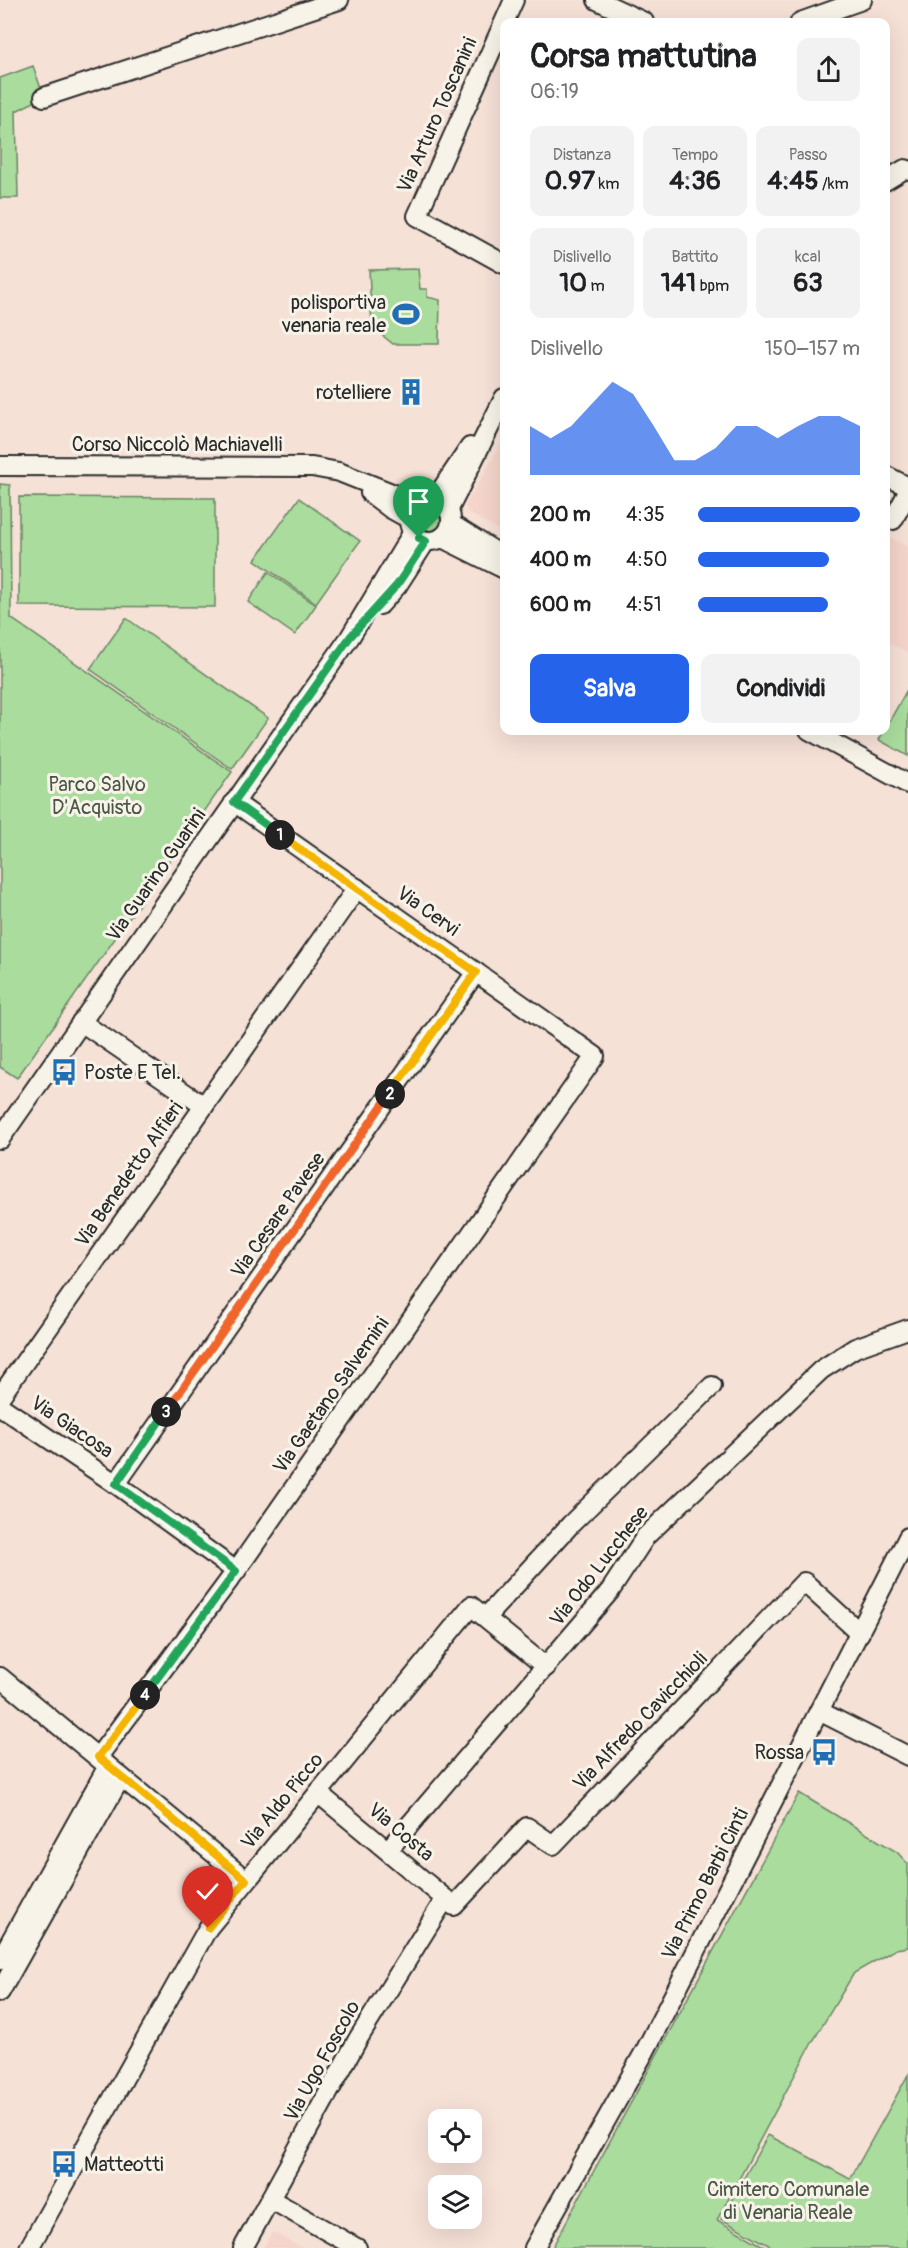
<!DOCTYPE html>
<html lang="it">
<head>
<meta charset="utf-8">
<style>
  :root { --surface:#fff; --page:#f2f2f2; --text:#202124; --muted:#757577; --accent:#2563eb }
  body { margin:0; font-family:Pangolin,sans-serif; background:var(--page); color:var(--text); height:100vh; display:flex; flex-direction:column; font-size:22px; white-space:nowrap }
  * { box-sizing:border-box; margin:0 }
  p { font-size:20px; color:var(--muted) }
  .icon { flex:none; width:33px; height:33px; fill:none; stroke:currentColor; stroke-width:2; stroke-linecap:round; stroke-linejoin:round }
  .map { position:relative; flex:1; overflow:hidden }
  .drawer { position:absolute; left:500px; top:18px; width:390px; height:717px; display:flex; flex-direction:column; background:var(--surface); border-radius:12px; box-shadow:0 6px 24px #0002 }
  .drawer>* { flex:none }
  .fabs { position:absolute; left:428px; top:2109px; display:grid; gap:12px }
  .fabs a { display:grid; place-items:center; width:54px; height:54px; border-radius:12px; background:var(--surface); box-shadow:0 6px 24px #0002; font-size:30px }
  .pin { position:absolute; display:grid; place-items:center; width:51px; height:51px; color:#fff; margin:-62px -26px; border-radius:50% 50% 50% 0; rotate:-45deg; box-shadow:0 0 6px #0007 }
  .pin .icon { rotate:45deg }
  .km { position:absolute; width:30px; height:30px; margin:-15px; border-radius:50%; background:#222; color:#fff; font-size:16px; line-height:30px; text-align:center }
  .round { display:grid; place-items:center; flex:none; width:63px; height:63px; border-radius:12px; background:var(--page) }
  .headline { display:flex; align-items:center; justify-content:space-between; height:102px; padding:0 30px }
  h1 { font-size:33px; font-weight:700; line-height:45px }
  .figures { display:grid; grid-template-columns:repeat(3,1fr); gap:9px; height:102px; padding:6px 30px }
  .figures div { display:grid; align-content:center; border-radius:12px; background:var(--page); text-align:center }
  .figures b { font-size:26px; font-weight:700 }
  .figures small { font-size:16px; font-weight:400 }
  .figures p { font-size:16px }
  .chart { height:168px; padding:12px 30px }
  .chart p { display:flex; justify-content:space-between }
  .chart svg { width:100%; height:108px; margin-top:6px; fill:var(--accent); opacity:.7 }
  .cta { display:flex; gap:12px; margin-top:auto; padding:12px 30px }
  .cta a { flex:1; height:69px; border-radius:12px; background:var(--accent); color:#fff; font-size:24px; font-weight:700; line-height:69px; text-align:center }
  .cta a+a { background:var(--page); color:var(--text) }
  ul { padding:0 30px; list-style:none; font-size:20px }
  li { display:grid; grid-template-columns:96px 72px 1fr; align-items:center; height:45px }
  li i { height:15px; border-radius:8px; background:var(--accent) }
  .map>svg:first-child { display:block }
</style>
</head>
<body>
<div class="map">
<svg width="908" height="2248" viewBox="0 0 908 2248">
  <rect width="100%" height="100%" fill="#f6e1d7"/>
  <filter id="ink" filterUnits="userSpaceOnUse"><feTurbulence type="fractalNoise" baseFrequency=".0167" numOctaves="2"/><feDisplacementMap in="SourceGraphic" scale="12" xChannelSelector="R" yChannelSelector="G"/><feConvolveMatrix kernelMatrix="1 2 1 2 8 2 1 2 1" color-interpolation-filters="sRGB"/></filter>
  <g filter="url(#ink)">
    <g fill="#f5d5cb">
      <path d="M504,438V533L468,513L465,506Z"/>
      <path d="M885,534L908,547V653L885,640Z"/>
      <path d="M272,2232L303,2248H263Z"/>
    </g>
    <g fill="#a9dc9d" stroke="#6a8464" stroke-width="1.5">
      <path d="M33,66L44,97L16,111L18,198H0V78Z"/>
      <path d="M418,269L420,289H427V297L440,300L439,344H393L372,327L369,270Z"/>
      <path d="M0,484L10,485L11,618L232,772L17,1078L0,1067Z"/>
      <path d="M19,497L215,498V607L19,606Z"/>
      <path d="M299,498L360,541L316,603L255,560Z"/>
      <circle cx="430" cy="520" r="14"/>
      <path d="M268,572L316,605L295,635L248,602Z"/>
      <path d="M126,618L268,718L232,769L90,669Z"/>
      <path d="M908,688V756L879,740Z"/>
      <path d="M799,1793L897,1852L908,1864V1947L896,1949L854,1973L813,2041L717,2220L767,2248H552Z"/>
      <path d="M908,2075V2248H774L721,2219L768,2135L850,2179Z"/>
    </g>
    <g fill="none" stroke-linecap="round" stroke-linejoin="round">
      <defs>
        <g id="minor">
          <path d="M597,0L644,22"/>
          <path d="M800,22L862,0"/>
          <path d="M44,97L339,0"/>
          <path d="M885,181L905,169L908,170"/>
          <path d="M504,264L417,216L514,0"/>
          <path d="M0,466L312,467L339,472L417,503"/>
          <path d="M885,475L908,487"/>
          <path d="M370,493L391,509L409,519"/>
          <circle cx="430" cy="520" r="21"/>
          <path d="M435,499L470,447"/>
          <path d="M449,509L504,398"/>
          <path d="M893,520L908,492"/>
          <path d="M451,524L504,557"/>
          <path d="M442,538L504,569"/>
          <path d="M380,605L397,586L426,541"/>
          <path d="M809,730L908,784"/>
          <path d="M81,1022L204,1106"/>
          <path d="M0,1139L350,637L413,532"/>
          <path d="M0,1397L357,888"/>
          <path d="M0,1406L116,1484L236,1571"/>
          <path d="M116,1484L476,972"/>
          <path d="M486,1617L571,1524L712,1386"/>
          <path d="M0,1677L246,1880"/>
          <path d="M819,1711L908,1756"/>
          <path d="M98,1757L236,1571L595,1056L234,802"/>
          <path d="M318,1793L454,1906L527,1827L553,1845L804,1582L860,1633"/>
          <path d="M388,1850L610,1591L646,1536L821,1370L855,1348L908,1329"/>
          <path d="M0,1960L108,1766"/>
          <path d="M0,1992L121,1777"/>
          <path d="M270,2199L357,2248"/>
          <path d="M29,2248L208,1928L471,1606L546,1667"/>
          <path d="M243,2248L358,2039L445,1899"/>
          <path d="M534,2248L645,2051L908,1537"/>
        </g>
      </defs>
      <use href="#minor" stroke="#2b2b2b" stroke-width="22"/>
      <use href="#minor" stroke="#f7f3e8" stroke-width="18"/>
    </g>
  </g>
  <g fill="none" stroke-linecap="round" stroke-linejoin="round" filter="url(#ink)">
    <defs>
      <path id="split-1" d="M280,835L234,802L350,637L397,585L426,541L419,538"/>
      <path id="split-2" d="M280,835L476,972L390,1094"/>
      <path id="split-3" d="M166,1412L390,1094"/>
      <path id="split-4" d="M145,1695L236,1571L116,1484L166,1412"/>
      <path id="split-5" d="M145,1695L98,1757L246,1880L208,1928"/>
    </defs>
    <use href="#split-1" stroke="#fff" stroke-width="12"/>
    <use href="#split-2" stroke="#fff" stroke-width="12"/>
    <use href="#split-3" stroke="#fff" stroke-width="12"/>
    <use href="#split-4" stroke="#fff" stroke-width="12"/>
    <use href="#split-5" stroke="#fff" stroke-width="12"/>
    <use href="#split-1" stroke="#22a559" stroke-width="8"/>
    <use href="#split-2" stroke="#f5b400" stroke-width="8"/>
    <use href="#split-3" stroke="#f0652b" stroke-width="8"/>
    <use href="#split-4" stroke="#22a559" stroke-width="8"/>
    <use href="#split-5" stroke="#f5b400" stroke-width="8"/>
  </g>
  <defs>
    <symbol id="stadium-bare" viewBox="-9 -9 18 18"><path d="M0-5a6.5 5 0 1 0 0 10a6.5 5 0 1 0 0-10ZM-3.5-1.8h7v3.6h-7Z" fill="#1f6fb2" stroke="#f7f3e8" stroke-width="2.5" paint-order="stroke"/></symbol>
    <symbol id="building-bare" viewBox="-9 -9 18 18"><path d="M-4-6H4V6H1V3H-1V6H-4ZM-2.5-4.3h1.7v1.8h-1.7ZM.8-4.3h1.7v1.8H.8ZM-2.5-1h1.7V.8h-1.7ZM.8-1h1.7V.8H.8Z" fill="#1f6fb2" stroke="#f7f3e8" stroke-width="2.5" paint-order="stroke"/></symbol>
    <symbol id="bus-bare" viewBox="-9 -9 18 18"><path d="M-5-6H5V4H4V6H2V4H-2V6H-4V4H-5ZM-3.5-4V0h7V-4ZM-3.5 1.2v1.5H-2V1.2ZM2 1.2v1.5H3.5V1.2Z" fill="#1f6fb2" stroke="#f7f3e8" stroke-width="2.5" paint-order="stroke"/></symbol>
  </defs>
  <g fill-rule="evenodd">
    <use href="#stadium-bare" x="387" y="295" width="38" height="38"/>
    <use href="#building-bare" x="392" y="373" width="38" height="38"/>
    <use href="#bus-bare" x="45" y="1053" width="38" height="38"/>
    <use href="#bus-bare" x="805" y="1733" width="38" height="38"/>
    <use href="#bus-bare" x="45" y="2145" width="38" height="38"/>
  </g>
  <g text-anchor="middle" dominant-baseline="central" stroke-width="6" stroke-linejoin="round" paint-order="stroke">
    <g font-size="20" fill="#2b2b2b" stroke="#f7f3e8">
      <text transform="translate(437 115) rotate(-66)">Via Arturo Toscanini</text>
      <text x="177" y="444">Corso Niccolò Machiavelli</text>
      <text transform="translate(156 875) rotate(-55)">Via Guarino Guarini</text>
      <text transform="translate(428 911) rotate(35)">Via Cervi</text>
      <text transform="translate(129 1174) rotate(-55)">Via Benedetto Alfieri</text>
      <text transform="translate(278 1215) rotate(-55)">Via Cesare Pavese</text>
      <text transform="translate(331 1395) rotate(-55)">Via Gaetano Salvemini</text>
      <text transform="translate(72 1427) rotate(34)">Via Giacosa</text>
      <text transform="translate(599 1566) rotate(-52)">Via Odo Lucchese</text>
      <text transform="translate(640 1721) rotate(-46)">Via Alfredo Cavicchioli</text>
      <text transform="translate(282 1801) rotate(-51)">Via Aldo Picco</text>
      <text transform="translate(401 1832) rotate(40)">Via Costa</text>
      <text transform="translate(705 1884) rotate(-63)">Via Primo Barbi Cinti</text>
      <text transform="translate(322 2061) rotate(-61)">Via Ugo Foscolo</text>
    </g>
    <g font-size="20" fill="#2b2b2b" stroke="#f7f3e8" text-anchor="end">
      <text x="386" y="302">polisportiva<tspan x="386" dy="23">venaria reale</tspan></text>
      <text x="391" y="392">rotelliere</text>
      <text x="84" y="1072" text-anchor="start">Poste E Tel.</text>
      <text x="804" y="1752">Rossa</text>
      <text x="84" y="2164" text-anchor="start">Matteotti</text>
    </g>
    <g font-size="20" fill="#4a5748" stroke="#f7f3e8">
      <text x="97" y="784">Parco Salvo<tspan x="97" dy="23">D'Acquisto</tspan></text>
      <text x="788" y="2189">Cimitero Comunale<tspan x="788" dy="23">di Venaria Reale</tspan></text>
    </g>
  </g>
</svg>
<div class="fabs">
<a><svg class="icon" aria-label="locate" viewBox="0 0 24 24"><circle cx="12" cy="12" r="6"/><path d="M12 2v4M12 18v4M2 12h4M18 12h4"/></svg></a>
<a><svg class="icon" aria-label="layers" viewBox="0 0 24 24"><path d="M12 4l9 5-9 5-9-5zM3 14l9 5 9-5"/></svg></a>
</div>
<div class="pin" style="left:419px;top:538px;background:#1e9e55"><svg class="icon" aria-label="arrive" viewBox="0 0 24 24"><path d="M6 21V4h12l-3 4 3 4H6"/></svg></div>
<div class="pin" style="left:208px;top:1928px;background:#d93025"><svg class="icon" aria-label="check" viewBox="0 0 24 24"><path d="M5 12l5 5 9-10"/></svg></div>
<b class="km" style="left:280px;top:835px">1</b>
<b class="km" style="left:390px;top:1094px">2</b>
<b class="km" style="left:166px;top:1412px">3</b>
<b class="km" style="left:145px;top:1695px">4</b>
<section class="drawer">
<div class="headline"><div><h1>Corsa mattutina</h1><p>06:19</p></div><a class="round"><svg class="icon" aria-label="share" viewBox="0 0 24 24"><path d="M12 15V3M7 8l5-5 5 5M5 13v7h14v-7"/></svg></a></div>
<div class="figures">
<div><p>Distanza</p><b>0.97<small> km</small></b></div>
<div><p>Tempo</p><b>4:36</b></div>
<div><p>Passo</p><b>4:45<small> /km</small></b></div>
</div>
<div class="figures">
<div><p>Dislivello</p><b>10<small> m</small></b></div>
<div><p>Battito</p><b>141<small> bpm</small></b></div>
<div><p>kcal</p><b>63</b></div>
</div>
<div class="chart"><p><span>Dislivello</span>150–157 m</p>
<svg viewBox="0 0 160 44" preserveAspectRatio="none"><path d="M0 44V24L10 29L20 24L30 15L40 6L50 11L60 24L70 38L80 38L90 33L100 24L110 24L120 29L130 24L140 20L150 20L160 24V44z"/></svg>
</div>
<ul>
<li><b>200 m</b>4:35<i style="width:100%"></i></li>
<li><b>400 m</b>4:50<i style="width:81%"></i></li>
<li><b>600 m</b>4:51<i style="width:80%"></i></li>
</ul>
<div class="cta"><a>Salva</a><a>Condividi</a></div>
</section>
</div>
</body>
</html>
